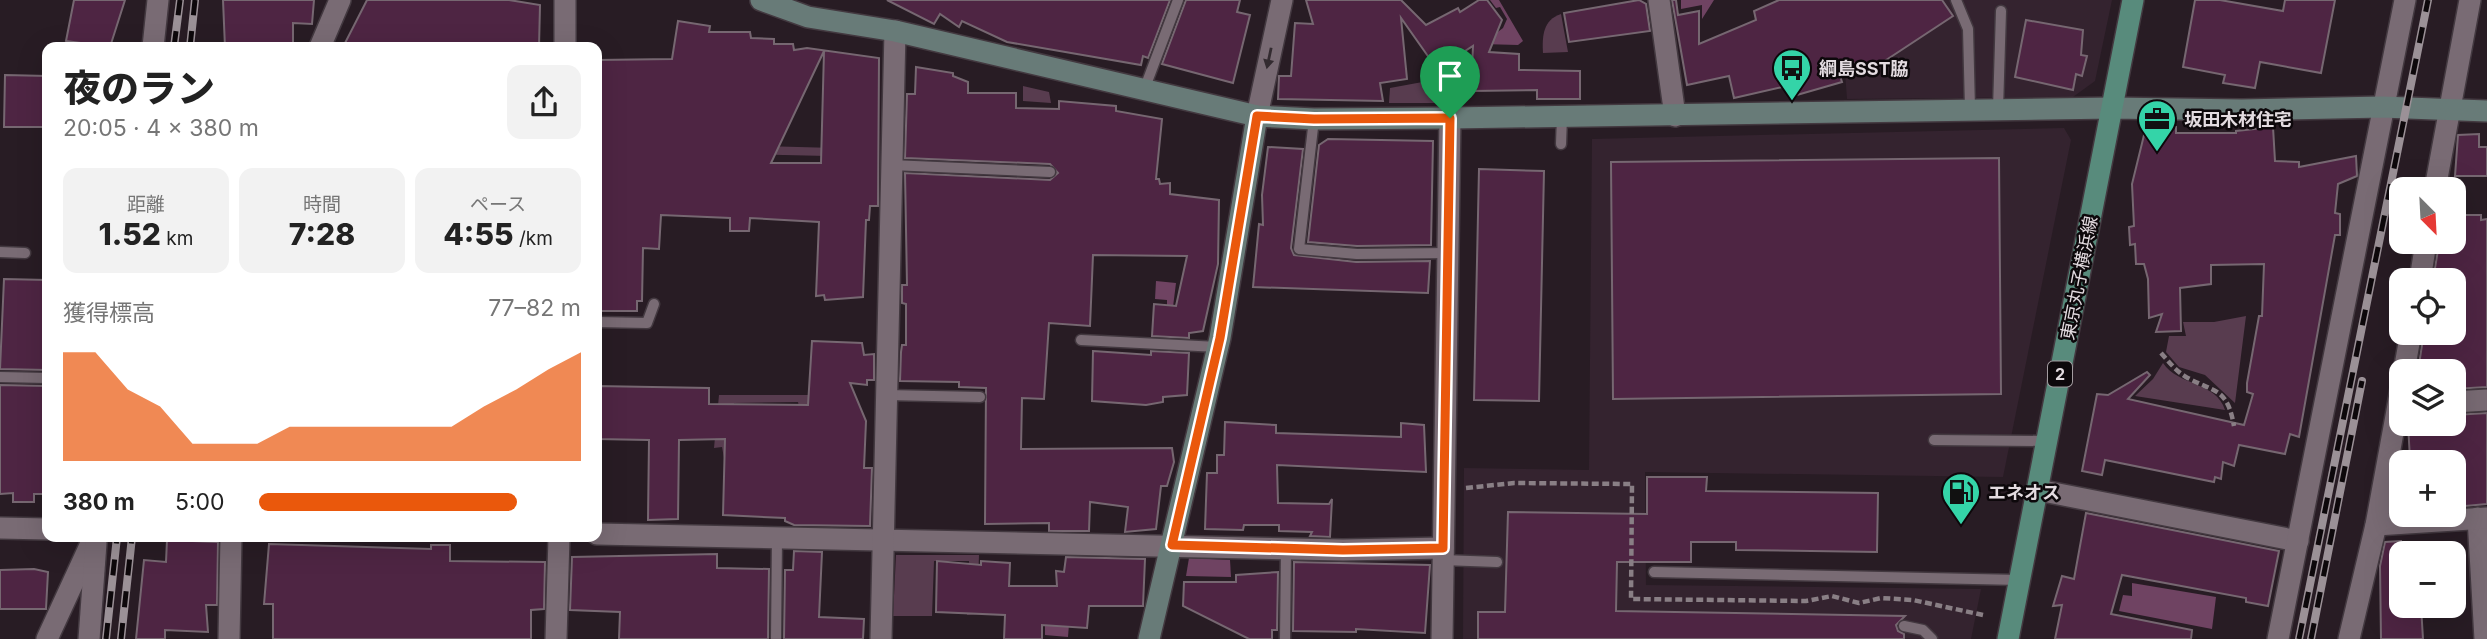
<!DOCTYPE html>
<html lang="ja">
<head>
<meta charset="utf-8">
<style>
  :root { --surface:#fff; --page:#f2f2f2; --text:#222; --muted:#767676; --accent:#ea580c }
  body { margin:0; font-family:Inter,"Noto Sans JP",sans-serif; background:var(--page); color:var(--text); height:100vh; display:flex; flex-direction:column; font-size:26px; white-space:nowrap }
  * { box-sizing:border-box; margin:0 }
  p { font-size:23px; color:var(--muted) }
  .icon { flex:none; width:38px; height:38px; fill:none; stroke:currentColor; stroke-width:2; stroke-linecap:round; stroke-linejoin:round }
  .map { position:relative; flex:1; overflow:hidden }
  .details { position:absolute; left:42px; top:42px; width:560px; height:500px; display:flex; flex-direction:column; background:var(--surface); border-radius:14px; box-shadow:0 7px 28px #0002 }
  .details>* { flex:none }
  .needle { width:46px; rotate:156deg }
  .tools { position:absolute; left:2389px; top:177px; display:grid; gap:14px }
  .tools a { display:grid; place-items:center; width:77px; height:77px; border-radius:14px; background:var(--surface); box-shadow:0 7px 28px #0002; font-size:35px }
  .pin { position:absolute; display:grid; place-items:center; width:60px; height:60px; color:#fff; margin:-72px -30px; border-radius:50% 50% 50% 0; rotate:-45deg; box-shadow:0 0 7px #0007 }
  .pin .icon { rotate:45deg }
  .round { display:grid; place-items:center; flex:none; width:74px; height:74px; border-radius:14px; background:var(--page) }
  .head { display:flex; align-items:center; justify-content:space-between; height:119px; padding:0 21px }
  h1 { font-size:38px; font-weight:800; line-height:52px }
  .metrics { display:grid; grid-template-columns:repeat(3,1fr); gap:10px; height:119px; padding:7px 21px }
  .metrics div { display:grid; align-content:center; border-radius:14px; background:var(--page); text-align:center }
  .metrics b { font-size:30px; font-weight:800 }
  .metrics small { font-size:19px; font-weight:400 }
  .metrics p { font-size:19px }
  .chart { height:196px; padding:14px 21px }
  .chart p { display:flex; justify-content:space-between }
  .chart svg { width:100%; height:126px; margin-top:7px; fill:var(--accent); opacity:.7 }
  ul { padding:0 21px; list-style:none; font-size:23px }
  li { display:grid; grid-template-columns:112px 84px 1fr; align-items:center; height:52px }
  li i { height:18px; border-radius:9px; background:var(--accent) }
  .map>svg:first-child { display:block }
</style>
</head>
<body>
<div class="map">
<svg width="2487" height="639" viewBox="0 0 2487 639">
  <rect width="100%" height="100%" fill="#281c24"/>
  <g fill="#34232f">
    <path d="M1797,0H2112L2095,81L2073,97L1847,99L1843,45Z"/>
    <path d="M2064,128L2071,140L2003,477L1645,472L1646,585L1981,589L1971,639H1463L1464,468L1589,470L1592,139Z"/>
  </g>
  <g fill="#583c4f">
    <path d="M1561,14L1568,52L1543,53C1542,36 1543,20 1561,14Z"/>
    <path d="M1428,81L1440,103H1389L1390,88Z"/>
    <path d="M1023,86L1049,92L1051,103L1023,101Z"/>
    <path d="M649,143L871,149V157L650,152Z"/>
    <path d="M2246,316L2235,403L2205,375L2179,367L2166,352L2169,336H2186L2183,322H2214Z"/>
    <path d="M2163,363C2178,386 2217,382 2225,410L2135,396L2153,379Z"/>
    <path d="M719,395H808L809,411L800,412L798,402L734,403L733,436L736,459L724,458L722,447L714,448Z"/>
    <path d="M896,555H979L977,614L967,615L969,561H934L932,616H893Z"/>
  </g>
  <g fill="#6f4362">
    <path d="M1490,0H1499L1523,41L1518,45L1482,44L1503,28L1507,19L1500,7L1496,8Z"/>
    <path d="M1681,0H1714L1702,19V5L1681,9Z"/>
    <path d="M1156,281L1176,283L1172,315H1167V300L1155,299Z"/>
    <path d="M1189,558L1230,560L1231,577L1186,576Z"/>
    <path d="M2132,583L2216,597L2212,629L2119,611L2123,595L2132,596Z"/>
    <path d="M1070,611L1068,637L1045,635V623Z"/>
  </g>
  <g fill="#4e2543" stroke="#766771" stroke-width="2" fill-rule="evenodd">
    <path d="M74,0H125L110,47L66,41Z"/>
    <path d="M223,0H314L312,24L293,23V47H225Z"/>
    <path d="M367,0H509L540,5L539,47H343Z"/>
    <path d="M887,0H1170L1148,58L1143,56L1141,65L1007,42L962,21L959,27L940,14L934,24Z"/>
    <path d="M1186,0H1240L1237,12L1250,15L1233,83L1162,64Z"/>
    <path d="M1306,0H1401L1426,25L1458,8L1460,12L1479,0H1487L1502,20L1489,52L1519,54V70L1580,71V99H1537V90L1471,91L1473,46L1437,69L1401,18L1407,79L1380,83L1383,101L1278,99L1279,76H1291L1295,23L1313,24Z"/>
    <path d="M1639,0L1646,4L1650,31L1569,42L1564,13Z"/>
    <path d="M1672,0H1676L1678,15L1699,11V44L1756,20L1754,11L1779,0H1942L1953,16L1877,66L1835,61L1842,82L1790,97L1787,86L1734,98L1729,76L1687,85Z"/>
    <path d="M2195,0H2220L2283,11L2285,0H2335L2321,73L2260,62L2255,88L2223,83L2225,75L2183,67Z"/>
    <path d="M2026,20L2083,30L2081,55L2087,56L2082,76L2076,74L2073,90L2015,77Z"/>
    <path d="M678,21L710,26L709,32H750L751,38L774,39V44H793L794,50L807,48L879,58L878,206H870L869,220H866L863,297L825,300L824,295L816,296L819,222L750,218L749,231H730V218L661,215L659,249L643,248L642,301H637V311H597V60L672,59ZM824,51L821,163H771Z"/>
    <path d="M916,67L953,73V76L968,82V93H1016V108L1059,109V101L1116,106V111L1162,119L1156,179H1159L1160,184L1170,183V194L1219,200L1218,264L1203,331L1189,333V338L1152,336L1154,304L1176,306L1187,256L1093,255L1090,326L1049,323L1044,399L1022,398L1021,449L1172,448L1174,462L1167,486H1161L1156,529L1125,532L1128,507L1090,502L1089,531H1049V523L985,524L986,388L959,387V382L900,381L901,352L902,345H906V304L902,303V285H907L905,173L1050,180L1058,173L1050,164L905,158L907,94H915Z"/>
    <path d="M5,75L47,76V127H4Z"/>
    <path d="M2146,127H2176V133H2236V131L2273,127L2275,161L2299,162V167L2356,156L2357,176L2338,184L2335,213L2340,214V235H2335L2299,437L2290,434L2285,454L2239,445L2234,466L2223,462L2221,479L2215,477L2214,482L2105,460L2102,475L2082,471L2097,394L2108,395L2147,372L2150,375L2128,399L2244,425L2253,394L2247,392V383L2259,316H2262L2264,264L2211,265V284L2180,288L2181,331L2156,332L2162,314L2149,318L2148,279L2144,264H2136L2135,244L2130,245L2129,227L2134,226L2132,184Z"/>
    <path d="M2479,134V147H2487V176H2455L2458,135Z"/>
    <path d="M1328,139L1433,141L1431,245L1357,246L1308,242L1319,145Z"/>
    <path d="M1268,147L1303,149L1291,248L1294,255L1356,262L1430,261L1428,293L1253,287L1259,224L1263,225L1262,195Z"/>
    <path d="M1999,158L2001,394L1613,399L1611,162Z"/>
    <path d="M1479,169L1544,171L1539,401L1474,400Z"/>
    <path d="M2454,215H2481V220L2487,219V387L2454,389V371H2418L2424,332H2454V280H2433L2438,250L2443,249V242H2454Z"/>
    <path d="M4,279L47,280V370L0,369Z"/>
    <path d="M812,341L862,343L864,355L874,354V380H867V385L850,383L866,421L864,468H872L870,526L794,525L785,521V518L723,515L725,439L679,440L678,519L648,520L649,440L597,439V386L709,388V404L808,405Z"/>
    <path d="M1093,351L1151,355V351L1189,353L1187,395L1163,397V402L1146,405L1092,401Z"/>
    <path d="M0,385L47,386V494H34V502H13V493L0,494Z"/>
    <path d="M2487,413V504L2454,507V454L2410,459L2408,424H2454V415Z"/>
    <path d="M1225,422L1276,425V433L1401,437V423L1424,425L1426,472L1277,465L1278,503L1329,504L1332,499L1330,537L1310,536L1312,532L1279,531V525H1244L1243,530L1205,529L1207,473H1217V455H1224Z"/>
    <path d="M1647,477H1707L1706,491L1878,493L1877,552L1736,550V542H1691V562H1617L1616,611L1905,616L1896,625L1898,631L1904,634V639H1478V612H1505L1508,512L1647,514Z"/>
    <path d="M2086,513L2279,551L2268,606L2246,602V598L2122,575L2111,614L2192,630L2191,639H2055L2062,605L2053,606L2062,576L2074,579Z"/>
    <path d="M167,540L218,542L217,605H206L208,632L165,630V639H136L144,560L166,562Z"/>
    <path d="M2401,541V606H2421L2423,639H2381L2380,566L2385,542Z"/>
    <path d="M269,544L431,549V545H450V561L545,562L544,609L531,610V639H273V604H264Z"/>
    <path d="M794,551L822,552L819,617L864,619L863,639H784L785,570H793Z"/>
    <path d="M717,554V568L769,569L768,639H619L620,612L570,610L572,557Z"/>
    <path d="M1066,557L1145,559L1143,606H1089L1087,628L1042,625V639H1004L1005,615L936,612L937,561L981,565V561L1010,563L1009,586H1057L1056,571L1064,572Z"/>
    <path d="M1294,562L1430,565L1425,633L1356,629V632L1293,631Z"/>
    <path d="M34,569L48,572L46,609H0V570Z"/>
    <path d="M1278,572L1277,630H1272V639H1249L1183,606L1184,582H1236V575Z"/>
  </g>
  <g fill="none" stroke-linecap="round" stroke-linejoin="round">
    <defs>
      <g id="lane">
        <path d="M1956,0L1968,29L1970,109"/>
        <path d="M1144,90L1178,0"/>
        <path d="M1998,109L2001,11"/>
        <path d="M1314,119L1299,249L1357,254L1448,253"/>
        <path d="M1561,144L1562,117"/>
        <path d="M891,165L1050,172"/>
        <path d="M0,252L25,253"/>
        <path d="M597,322L647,323L654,304"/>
        <path d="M1081,340L1218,347"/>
        <path d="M0,377L47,378"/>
        <path d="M886,395L980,397"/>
        <path d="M1934,440L2047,441"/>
        <path d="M1443,560L1497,562"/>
        <path d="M1654,572L2020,580"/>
        <path d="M1904,626L1923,630L1932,639"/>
        <path d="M776,639L777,537"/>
        <path d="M1285,639L1286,548"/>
      </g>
      <g id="street">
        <path d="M1659,0L1675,116"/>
        <path d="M153,47L158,0"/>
        <path d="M320,47L340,0"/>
        <path d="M565,47V0"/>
        <path d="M1257,116L1282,0"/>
        <path d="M2435,189L2470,0"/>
        <path d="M2420,280L2426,242"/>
        <path d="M2404,371L2411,332"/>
        <path d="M2454,402L2487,400"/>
        <path d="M2038,490L2298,541"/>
        <path d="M2478,518L2485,639"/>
        <path d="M2376,525L2487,518"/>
        <path d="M0,528L47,529"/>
        <path d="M597,534L1343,550L1443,548"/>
        <path d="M47,639L94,537"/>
        <path d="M89,639L96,543"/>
        <path d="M229,639L231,537"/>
        <path d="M556,639L559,537"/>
        <path d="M881,639L895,31"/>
        <path d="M1442,639L1450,118"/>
        <path d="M2278,639L2405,0"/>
        <path d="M2349,639L2376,525L2401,389"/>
      </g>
      <g id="secondary">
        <path d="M761,0L808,17L895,31L1257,116L1314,119L1450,118L2112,108L2242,110L2382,107L2487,111"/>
        <path d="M1149,639L1220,338L1257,116"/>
      </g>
      <path id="primary" d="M2008,639L2133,0"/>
    </defs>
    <use href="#lane" stroke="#433940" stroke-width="13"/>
    <use href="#street" stroke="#433940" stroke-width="24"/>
    <use href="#secondary" stroke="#433940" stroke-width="24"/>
    <use href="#primary" stroke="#433940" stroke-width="24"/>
    <g stroke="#897f85" stroke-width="4.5" stroke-dasharray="7 3.5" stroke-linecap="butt">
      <path d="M2161,353C2169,362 2176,371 2186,377C2215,393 2227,387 2234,426"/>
      <path d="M1466,488L1514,483L1632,484L1631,599L1806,601L1832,596L1859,603L1881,598L1913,600L1983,615"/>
    </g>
    <use href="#lane" stroke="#796b74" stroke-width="10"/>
    <use href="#street" stroke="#796b74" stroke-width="21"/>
    <use href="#secondary" stroke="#687b78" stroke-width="21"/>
    <use href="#primary" stroke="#588b7c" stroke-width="21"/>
    <defs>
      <g id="rail">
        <path d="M174,47L180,0"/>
        <path d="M190,47L195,0"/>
        <path d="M106,639L117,537"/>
        <path d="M121,639L132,537"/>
        <path d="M2299,639L2428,0"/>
        <path d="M2311,639L2362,381"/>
      </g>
    </defs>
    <use href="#rail" stroke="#9b9197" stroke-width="8"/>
    <use href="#rail" stroke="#0d080b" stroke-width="5" stroke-dasharray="16" stroke-linecap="butt"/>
  </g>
  <defs><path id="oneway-solid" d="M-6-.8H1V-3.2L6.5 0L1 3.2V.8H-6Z" transform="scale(1.75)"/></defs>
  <use fill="#332b30" href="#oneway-solid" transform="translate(1269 58) rotate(102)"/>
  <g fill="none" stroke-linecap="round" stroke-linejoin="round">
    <defs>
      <path id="route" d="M1257,116L1314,119L1450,118L1443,548L1343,550L1172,545L1220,338Z"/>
    </defs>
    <use href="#route" stroke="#fff" stroke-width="14"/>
    <use href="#route" stroke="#ea580c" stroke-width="9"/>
  </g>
  <defs>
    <symbol id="bus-pin" viewBox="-11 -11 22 30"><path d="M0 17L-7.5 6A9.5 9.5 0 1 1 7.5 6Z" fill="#34d4a8" stroke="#0d080b"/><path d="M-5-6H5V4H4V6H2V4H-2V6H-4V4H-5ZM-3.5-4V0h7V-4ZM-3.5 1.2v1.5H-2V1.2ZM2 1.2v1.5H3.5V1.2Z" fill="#111"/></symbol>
    <symbol id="office-pin" viewBox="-11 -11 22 30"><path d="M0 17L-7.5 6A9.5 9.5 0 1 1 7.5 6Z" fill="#34d4a8" stroke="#0d080b"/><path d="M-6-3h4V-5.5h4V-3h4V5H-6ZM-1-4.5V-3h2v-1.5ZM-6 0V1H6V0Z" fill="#111"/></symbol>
    <symbol id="fuel-pin" viewBox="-11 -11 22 30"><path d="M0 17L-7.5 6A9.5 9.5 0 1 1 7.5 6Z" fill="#34d4a8" stroke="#0d080b"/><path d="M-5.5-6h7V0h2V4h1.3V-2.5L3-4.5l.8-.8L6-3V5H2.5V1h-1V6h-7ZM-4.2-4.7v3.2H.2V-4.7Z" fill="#111"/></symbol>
  </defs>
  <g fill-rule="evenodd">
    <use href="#bus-pin" x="1770" y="46" width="44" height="60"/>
    <use href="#office-pin" x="2135" y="97" width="44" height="60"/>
    <use href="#fuel-pin" x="1939" y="470" width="44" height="60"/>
  </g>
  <g text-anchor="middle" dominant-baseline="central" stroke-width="5" stroke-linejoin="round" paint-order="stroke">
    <rect fill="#0d080b" stroke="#a39ca0" stroke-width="2" x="2048" y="361.5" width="24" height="25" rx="5"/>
    <g font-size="16" font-weight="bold" fill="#e3dbe0">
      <text x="2060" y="374">2</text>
    </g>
    <g font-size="18" font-weight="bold" fill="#e3dbe0" stroke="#0d080b" text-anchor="start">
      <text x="1819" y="68">綱島SST脇</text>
      <text x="2184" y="119">坂田木材住宅</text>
      <text x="1988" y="492">エネオス</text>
    </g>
    <g font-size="18" fill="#e3dbe0" stroke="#0d080b">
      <text transform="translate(2079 278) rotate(-79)">東京丸子横浜線</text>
    </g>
  </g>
</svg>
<div class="tools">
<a><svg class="needle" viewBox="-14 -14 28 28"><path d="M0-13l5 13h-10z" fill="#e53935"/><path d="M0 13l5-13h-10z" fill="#767676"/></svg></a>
<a><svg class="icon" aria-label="locate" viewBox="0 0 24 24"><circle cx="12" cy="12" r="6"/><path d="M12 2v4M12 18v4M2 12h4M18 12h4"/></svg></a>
<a><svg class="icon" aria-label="layers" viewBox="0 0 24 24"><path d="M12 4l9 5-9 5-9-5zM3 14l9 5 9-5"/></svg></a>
<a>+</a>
<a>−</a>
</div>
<div class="pin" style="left:1450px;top:118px;background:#1e9e55"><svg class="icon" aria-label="arrive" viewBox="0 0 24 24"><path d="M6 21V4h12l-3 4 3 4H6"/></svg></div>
<section class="details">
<div class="head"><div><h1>夜のラン</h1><p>20:05 · 4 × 380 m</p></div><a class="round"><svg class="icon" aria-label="share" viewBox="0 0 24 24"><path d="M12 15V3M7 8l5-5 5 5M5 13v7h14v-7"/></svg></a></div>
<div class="metrics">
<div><p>距離</p><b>1.52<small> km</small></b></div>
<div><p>時間</p><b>7:28</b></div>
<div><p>ペース</p><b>4:55<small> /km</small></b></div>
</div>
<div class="chart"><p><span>獲得標高</span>77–82 m</p>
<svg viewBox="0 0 160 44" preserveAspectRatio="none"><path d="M0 44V6L10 6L20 19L30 25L40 38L50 38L60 38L70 32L80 32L90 32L100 32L110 32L120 32L130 25L140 19L150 12L160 6V44z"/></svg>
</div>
<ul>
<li><b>380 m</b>5:00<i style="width:80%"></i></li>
</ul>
</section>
</div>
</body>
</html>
